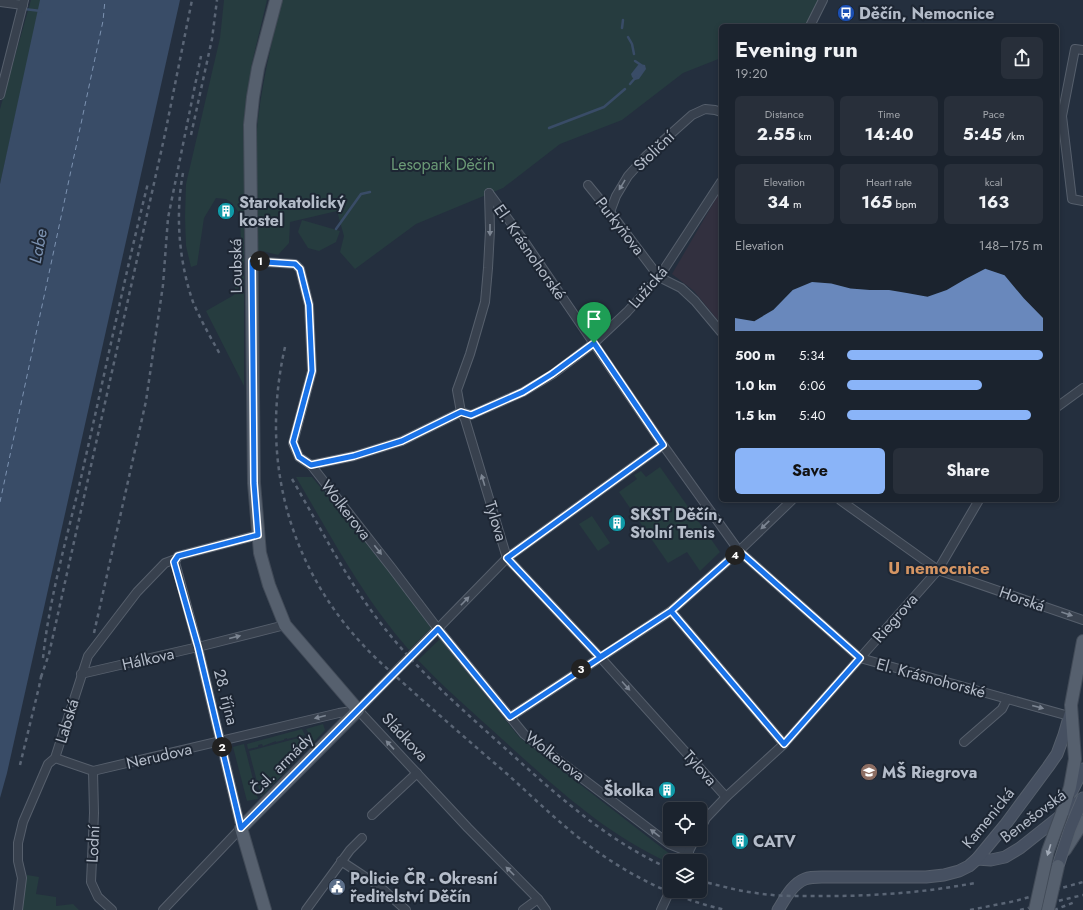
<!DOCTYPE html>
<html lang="en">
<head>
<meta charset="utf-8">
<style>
  :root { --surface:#1b232e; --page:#282f3a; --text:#f1f3f6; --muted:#a0a4aa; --line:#39404a; --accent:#8ab4f8 }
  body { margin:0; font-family:Jost,sans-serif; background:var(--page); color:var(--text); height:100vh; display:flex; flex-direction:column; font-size:15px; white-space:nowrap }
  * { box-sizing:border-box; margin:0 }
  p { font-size:13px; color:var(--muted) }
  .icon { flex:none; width:22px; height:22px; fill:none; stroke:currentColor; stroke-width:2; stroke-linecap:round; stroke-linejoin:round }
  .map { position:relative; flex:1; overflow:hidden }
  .panel { position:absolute; left:719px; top:24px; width:340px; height:478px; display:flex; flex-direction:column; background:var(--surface); border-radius:6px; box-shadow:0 2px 6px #0003,0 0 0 1px var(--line) }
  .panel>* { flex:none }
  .buttons { position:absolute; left:663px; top:802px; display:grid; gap:8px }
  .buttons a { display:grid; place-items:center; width:44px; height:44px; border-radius:6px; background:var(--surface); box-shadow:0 2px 6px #0003,0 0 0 1px var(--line); font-size:20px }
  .pin { position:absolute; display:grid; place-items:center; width:34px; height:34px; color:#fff; margin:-41px -17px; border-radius:50% 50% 50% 0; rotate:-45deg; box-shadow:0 0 4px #0007 }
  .pin .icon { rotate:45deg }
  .km { position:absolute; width:20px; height:20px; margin:-10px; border-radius:50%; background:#222; color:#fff; font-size:11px; line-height:20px; text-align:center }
  .round { display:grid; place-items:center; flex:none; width:42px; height:42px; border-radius:6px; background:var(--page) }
  .head { display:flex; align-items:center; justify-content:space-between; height:68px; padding:0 16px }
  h1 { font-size:22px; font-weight:700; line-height:30px }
  .metrics { display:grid; grid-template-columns:repeat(3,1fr); gap:6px; height:68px; padding:4px 16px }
  .metrics div { display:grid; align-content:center; border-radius:6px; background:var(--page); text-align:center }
  .metrics b { font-size:17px; font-weight:700 }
  .metrics small { font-size:11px; font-weight:400 }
  .metrics p { font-size:11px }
  .chart { height:112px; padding:8px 16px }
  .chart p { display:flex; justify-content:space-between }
  .chart svg { width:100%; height:72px; margin-top:4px; fill:var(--accent); opacity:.7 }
  .button { display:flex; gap:8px; margin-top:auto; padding:8px 16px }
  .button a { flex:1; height:46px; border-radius:6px; background:var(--accent); color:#111; font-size:16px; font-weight:700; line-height:46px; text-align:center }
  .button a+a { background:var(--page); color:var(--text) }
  ul { padding:0 16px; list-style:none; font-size:13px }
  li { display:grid; grid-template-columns:64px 48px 1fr; align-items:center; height:30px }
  li i { height:10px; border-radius:5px; background:var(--accent) }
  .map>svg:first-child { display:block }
</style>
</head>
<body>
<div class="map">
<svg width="1083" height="910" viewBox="0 0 1083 910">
  <rect width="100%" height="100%" fill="#242f3e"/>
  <path fill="#32303f" d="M721,190V324L694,291L672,274Z"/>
  <g fill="#263c3f">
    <path d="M31,0H40V7L0,184V109Z"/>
    <path d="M224,0H267L252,63L244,119V386L206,311L234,295L241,245L240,214L232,203L226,199L216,198L204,218L197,265L191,267L186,246L185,217L186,184L220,38Z"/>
    <path d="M282,0H823L808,26H721V58L683,73L622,120L560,144L503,188L416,224L355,269L340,252L344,236L337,211L290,222L289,243L278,255L258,250C257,213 253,175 256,138C260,91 271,45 282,0Z"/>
    <path d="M302,220L340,231L336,242L319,251L308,248L298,232Z"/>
    <path d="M660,467L720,552L700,571L687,552L668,563L619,492L637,479L634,475L641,471L646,477Z"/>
    <path d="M296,477H312L387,569L431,628L409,650C363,598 331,536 296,477Z"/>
    <path d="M592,516L610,543L598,551L579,524Z"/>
    <path d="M440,639L519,737L675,858L674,861H670V863C606,835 554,786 502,739C474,713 444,688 418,660Z"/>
    <path d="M323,724L325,730L314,742L306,729Z"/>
    <path d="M302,729L305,735L287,739V738L284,739V740L276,742V741L263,746L262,744L258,745V747L248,749L247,744Z"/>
    <path d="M306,736L311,745L261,797L249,751Z"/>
    <path d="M244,744L258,799L247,801L233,747Z"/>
    <path d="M27,875L39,877L36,894L56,897V906L73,904L79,910H22Z"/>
  </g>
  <g fill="#394c67">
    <path d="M40,0H180L7,773L0,798V184Z"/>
    <path d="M640,64L645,65L646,69L639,79L635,80L632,77L631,74L638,65Z"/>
  </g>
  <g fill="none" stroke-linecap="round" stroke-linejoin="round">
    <g stroke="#394c67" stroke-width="2.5">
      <path d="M24,9L41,11"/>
      <path d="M622,28L623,20"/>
      <path d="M628,37L632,44L634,54"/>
      <path d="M635,61L641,65"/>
      <path d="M630,84L636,77"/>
      <path d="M549,128L604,107L625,89"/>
      <path d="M336,229L361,194L370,192"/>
    </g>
    <path stroke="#7c92b1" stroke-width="1" stroke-dasharray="5 4" stroke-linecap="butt" d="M0,502L103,21L105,0"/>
    <defs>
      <g id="street">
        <path d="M0,2L23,5"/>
        <path d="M810,26L823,0"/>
        <path d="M1083,50L1075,49L1062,116L1072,199L1083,201"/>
        <path d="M0,95L24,0"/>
        <path d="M588,185L610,212L659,277L681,288L695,301L721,332"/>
        <path d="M489,193L522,238L663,445L739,551L860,658L1069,716"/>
        <path d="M489,193L490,230L488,268L485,302L470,354L457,390L461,412L465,419L507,558L600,657L726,797"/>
        <path d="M610,212L616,196L628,176L646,156L692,115L705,109L715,110L721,112"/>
        <path d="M252,261L295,264L300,269L309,305L312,371L293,443L299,457L311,465L391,567L438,629L524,734L669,844L689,852"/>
        <path d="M1057,407L1083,388"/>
        <path d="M311,465L354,456L402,441L461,412L471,415L523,392L553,374L594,343L627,312L659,277L721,182"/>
        <path d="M840,500L938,570L1083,620"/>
        <path d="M671,611L784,744"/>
        <path d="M416,651L507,558L663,445"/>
        <path d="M81,674L198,647L285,625"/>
        <path d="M358,710L468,828L538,899L546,910"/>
        <path d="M358,710L401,666"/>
        <path d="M510,717L671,611L739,551L792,500"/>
        <path d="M964,742L1002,709L1007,699"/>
        <path d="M55,758L93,771L339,713L358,710"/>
        <path d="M93,771L94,813L91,882L98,897L112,910"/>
        <path d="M372,815L417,773"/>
        <path d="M700,830L706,818L726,797L784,744L938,570L979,500"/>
        <path d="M341,861L379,886L406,910"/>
        <path d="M684,861L695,839"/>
        <path d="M18,910L22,878L18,861V843L23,822L48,764L55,758L88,656L137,592L165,563L176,559"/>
        <path d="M163,910L241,828L198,647L175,562L178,556L258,535"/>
        <path d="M306,910L350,850L362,838"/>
        <path d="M523,910L538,899"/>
        <path d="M661,910L667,897"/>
      </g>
      <g id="secondary">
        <path d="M1072,791L1083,769"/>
        <path d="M977,859L991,860L1005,857L1020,848L1083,798"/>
        <path d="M778,910C785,899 792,884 805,879C810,877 816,877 822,877H926L944,875L959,871L969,866L977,859L1005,825L1048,767L1057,754L1064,735L1070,714"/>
      </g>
      <g id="primary">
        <path d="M1062,813L1070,787L1075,759L1071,705L1083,641"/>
        <path d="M1065,850L1083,822"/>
        <path d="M265,910L241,828L358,710L285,625L269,585L260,553L254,483L250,125L253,97L258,68L276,0"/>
      </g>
    </defs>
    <use href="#street" stroke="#565f6c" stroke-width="10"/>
    <use href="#secondary" stroke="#565f6c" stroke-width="13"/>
    <use href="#primary" stroke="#414a57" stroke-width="14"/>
    <use href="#street" stroke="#38414e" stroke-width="8"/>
    <use href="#secondary" stroke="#465061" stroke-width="11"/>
    <use href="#primary" stroke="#56606e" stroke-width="12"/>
    <g stroke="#5a6575" stroke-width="2.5" stroke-dasharray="4 4" stroke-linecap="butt">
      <path d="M191,135L212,39L217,0"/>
      <path d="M183,173C175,215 179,262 193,302C201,321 211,338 221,356"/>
      <path d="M285,347C258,466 292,580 381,663C422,700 464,737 506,773C535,799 563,827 595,850C634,878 679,900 726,910"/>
      <path d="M292,479C320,527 345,577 379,621C413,666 454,702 496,740C549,788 603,839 670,869"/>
      <path d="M94,633L146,401L163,285L168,218L201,56"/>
      <path d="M43,658C50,591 71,525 85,460C106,368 125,275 148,183"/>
      <path d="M41,677L49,654L165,134L192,0"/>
      <path d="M20,765L39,687L42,672"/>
      <path d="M700,881C719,885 737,891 756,893C781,897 805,896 829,896C878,896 927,892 975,883"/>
      <path d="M970,910L1015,901L1083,882"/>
      <path d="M1020,910L1083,895"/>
      <path d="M1054,910L1075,902"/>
    </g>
    <defs>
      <path id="street-bridge" d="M401,666L416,651"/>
      <path id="secondary-bridge" d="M1058,866L1070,829L1083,798"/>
      <g id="primary-bridge">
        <path d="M1035,910L1048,851L1062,813"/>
        <path d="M1048,910L1058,866"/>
      </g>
    </defs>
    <use href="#street-bridge" stroke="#565f6c" stroke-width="10" stroke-linecap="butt"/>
    <use href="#secondary-bridge" stroke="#565f6c" stroke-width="13" stroke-linecap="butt"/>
    <use href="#primary-bridge" stroke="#414a57" stroke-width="14" stroke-linecap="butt"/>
    <use href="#street-bridge" stroke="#38414e" stroke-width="8"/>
    <use href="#secondary-bridge" stroke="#465061" stroke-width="11"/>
    <use href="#primary-bridge" stroke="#56606e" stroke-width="12"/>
  </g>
  <defs><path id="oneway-solid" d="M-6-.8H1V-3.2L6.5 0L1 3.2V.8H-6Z"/></defs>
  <g fill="#7c8592">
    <use href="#oneway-solid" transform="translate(622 185) rotate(121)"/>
    <use href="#oneway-solid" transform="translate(490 230) rotate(90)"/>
    <use href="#oneway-solid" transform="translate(483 480) rotate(-107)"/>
    <use href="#oneway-solid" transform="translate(765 525) rotate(136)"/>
    <use href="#oneway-solid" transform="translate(378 550) rotate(52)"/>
    <use href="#oneway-solid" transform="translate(465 601) rotate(-46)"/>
    <use href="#oneway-solid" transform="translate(1067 614) rotate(19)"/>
    <use href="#oneway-solid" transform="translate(235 637) rotate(-14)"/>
    <use href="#oneway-solid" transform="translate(626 686) rotate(48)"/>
    <use href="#oneway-solid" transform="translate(1038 707) rotate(15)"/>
    <use href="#oneway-solid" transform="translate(320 717) rotate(166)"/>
    <use href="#oneway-solid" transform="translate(390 745) rotate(-133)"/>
    <use href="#oneway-solid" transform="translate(655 833) rotate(-143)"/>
    <use href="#oneway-solid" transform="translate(510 871) rotate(-135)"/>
  </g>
  <use fill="#a1aab7" href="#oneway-solid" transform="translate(1049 850) rotate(107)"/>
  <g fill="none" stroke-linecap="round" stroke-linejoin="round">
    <defs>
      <path id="route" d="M594,343L552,374L523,392L471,415L461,412L402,441L354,456L311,465L299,457L293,442L312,371L309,305L300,269L295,264L252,261L254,483L258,535L178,556L174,562L198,647L241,828L438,629L510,717L671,611L784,744L860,658L739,551L671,611L600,657L507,558L663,445L594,343"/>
    </defs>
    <use href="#route" stroke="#fff" stroke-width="8"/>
    <use href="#route" stroke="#1a73e8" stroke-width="5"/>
  </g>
  <defs>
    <symbol id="bus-disc" viewBox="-11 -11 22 22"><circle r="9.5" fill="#1a4fb4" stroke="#1d2633"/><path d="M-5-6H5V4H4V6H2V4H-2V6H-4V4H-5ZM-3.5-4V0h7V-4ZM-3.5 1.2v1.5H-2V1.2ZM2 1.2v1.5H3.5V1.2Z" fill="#fff"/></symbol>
    <symbol id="building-disc" viewBox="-11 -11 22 22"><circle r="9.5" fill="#0f9aa8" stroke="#1d2633"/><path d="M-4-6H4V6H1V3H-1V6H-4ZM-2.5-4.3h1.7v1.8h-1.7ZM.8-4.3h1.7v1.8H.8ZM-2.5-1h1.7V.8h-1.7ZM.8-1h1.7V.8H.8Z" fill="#fff"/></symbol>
    <symbol id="school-disc" viewBox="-11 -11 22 22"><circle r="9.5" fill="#8d6e63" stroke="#1d2633"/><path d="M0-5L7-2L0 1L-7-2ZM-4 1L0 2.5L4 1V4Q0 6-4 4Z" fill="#fff"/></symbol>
    <symbol id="civic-disc" viewBox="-11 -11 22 22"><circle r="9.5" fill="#5c6f8a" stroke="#1d2633"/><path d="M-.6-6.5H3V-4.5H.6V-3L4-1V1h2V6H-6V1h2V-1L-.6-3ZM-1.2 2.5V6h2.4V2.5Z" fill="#fff"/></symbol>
  </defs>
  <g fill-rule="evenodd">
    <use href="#bus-disc" x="836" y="3" width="20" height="20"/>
    <use href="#building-disc" x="216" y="201" width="20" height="20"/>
    <use href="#building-disc" x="607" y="513" width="20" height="20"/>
    <use href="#school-disc" x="859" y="762" width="20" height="20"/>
    <use href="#building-disc" x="657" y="780" width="20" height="20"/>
    <use href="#building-disc" x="730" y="831" width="20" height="20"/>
    <use href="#civic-disc" x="327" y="877" width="20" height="20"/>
  </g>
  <g text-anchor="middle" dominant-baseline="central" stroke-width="4" stroke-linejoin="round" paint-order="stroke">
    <g font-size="16" font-weight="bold" fill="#b4bcc9" stroke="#1d2633" text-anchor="start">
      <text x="859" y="13">Děčín, Nemocnice</text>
      <text x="239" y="202">Starokatolický<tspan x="239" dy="18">kostel</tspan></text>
      <text x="630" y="514">SKST Děčín,<tspan x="630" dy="18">Stolní Tenis</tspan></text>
      <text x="882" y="772">MŠ Riegrova</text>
      <text x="654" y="790" text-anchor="end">Školka</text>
      <text x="753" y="841">CATV</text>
      <text x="350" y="878">Policie ČR - Okresní<tspan x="350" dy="18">ředitelství Děčín</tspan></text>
    </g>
    <g font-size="16" fill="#b4bcc9" stroke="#1d2633">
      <text transform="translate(654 151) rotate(-44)">Stoliční</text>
      <text transform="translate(620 226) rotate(52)">Purkyňova</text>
      <text transform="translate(530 252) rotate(55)">El. Krásnohorské</text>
      <text transform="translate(236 266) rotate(-91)">Loubská</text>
      <text transform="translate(648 287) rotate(-49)">Lužická</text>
      <text transform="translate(346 510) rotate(52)">Wolkerova</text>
      <text transform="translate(496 521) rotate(73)">Tylova</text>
      <text transform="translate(1022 599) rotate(19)">Horská</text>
      <text transform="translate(895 618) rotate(-49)">Riegrova</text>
      <text transform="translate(148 659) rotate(-13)">Hálkova</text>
      <text transform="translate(931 678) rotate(15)">El. Krásnohorské</text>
      <text transform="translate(226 697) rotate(76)">28. října</text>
      <text transform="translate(67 721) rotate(-73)">Labská</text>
      <text transform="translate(405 737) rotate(47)">Sládkova</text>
      <text transform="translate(159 756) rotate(-13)">Nerudova</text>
      <text transform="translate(555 756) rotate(38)">Wolkerova</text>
      <text transform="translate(282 764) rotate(-45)">Čsl. armády</text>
      <text transform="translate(700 768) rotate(48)">Tylova</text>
      <text transform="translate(1033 816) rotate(-37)">Benešovská</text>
      <text transform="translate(988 818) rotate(-51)">Kamenická</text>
      <text transform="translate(93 844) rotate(-87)">Lodní</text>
    </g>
    <g font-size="16" fill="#6b9a76" stroke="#1d2633">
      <text x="443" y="164">Lesopark Děčín</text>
    </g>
    <g font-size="17" font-style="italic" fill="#7c92b1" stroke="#1d2633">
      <text transform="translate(38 246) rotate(-79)">Labe</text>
    </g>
    <g font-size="17" font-weight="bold" fill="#d59563" stroke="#1d2633">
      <text x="939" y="568">U nemocnice</text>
    </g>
  </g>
</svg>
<div class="buttons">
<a><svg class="icon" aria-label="locate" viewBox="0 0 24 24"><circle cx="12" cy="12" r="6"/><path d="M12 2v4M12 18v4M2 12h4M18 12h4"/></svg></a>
<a><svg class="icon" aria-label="layers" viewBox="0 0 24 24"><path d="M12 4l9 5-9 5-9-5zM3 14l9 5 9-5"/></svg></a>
</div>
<div class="pin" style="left:594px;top:343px;background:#1e9e55"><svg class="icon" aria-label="arrive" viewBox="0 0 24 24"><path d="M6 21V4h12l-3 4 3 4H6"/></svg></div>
<b class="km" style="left:260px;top:261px">1</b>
<b class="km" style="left:222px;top:747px">2</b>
<b class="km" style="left:581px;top:669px">3</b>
<b class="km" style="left:735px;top:555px">4</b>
<section class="panel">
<div class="head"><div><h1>Evening run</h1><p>19:20</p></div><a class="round"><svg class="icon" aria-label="share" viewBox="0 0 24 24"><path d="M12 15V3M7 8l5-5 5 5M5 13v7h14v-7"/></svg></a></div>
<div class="metrics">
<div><p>Distance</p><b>2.55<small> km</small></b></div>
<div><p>Time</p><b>14:40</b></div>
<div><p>Pace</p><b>5:45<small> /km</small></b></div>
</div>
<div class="metrics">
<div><p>Elevation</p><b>34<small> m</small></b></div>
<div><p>Heart rate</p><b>165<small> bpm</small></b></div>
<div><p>kcal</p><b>163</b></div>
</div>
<div class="chart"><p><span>Elevation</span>148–175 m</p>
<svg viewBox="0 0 160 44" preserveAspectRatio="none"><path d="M0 44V36L10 38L20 31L30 19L40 14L50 15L60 18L70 19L80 19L90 21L100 23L110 19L120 12L130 6L140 10L150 24L160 36V44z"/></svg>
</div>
<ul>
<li><b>500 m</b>5:34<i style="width:100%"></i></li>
<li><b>1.0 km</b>6:06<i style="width:69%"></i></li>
<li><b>1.5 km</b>5:40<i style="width:94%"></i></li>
</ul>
<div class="button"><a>Save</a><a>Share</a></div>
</section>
</div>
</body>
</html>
